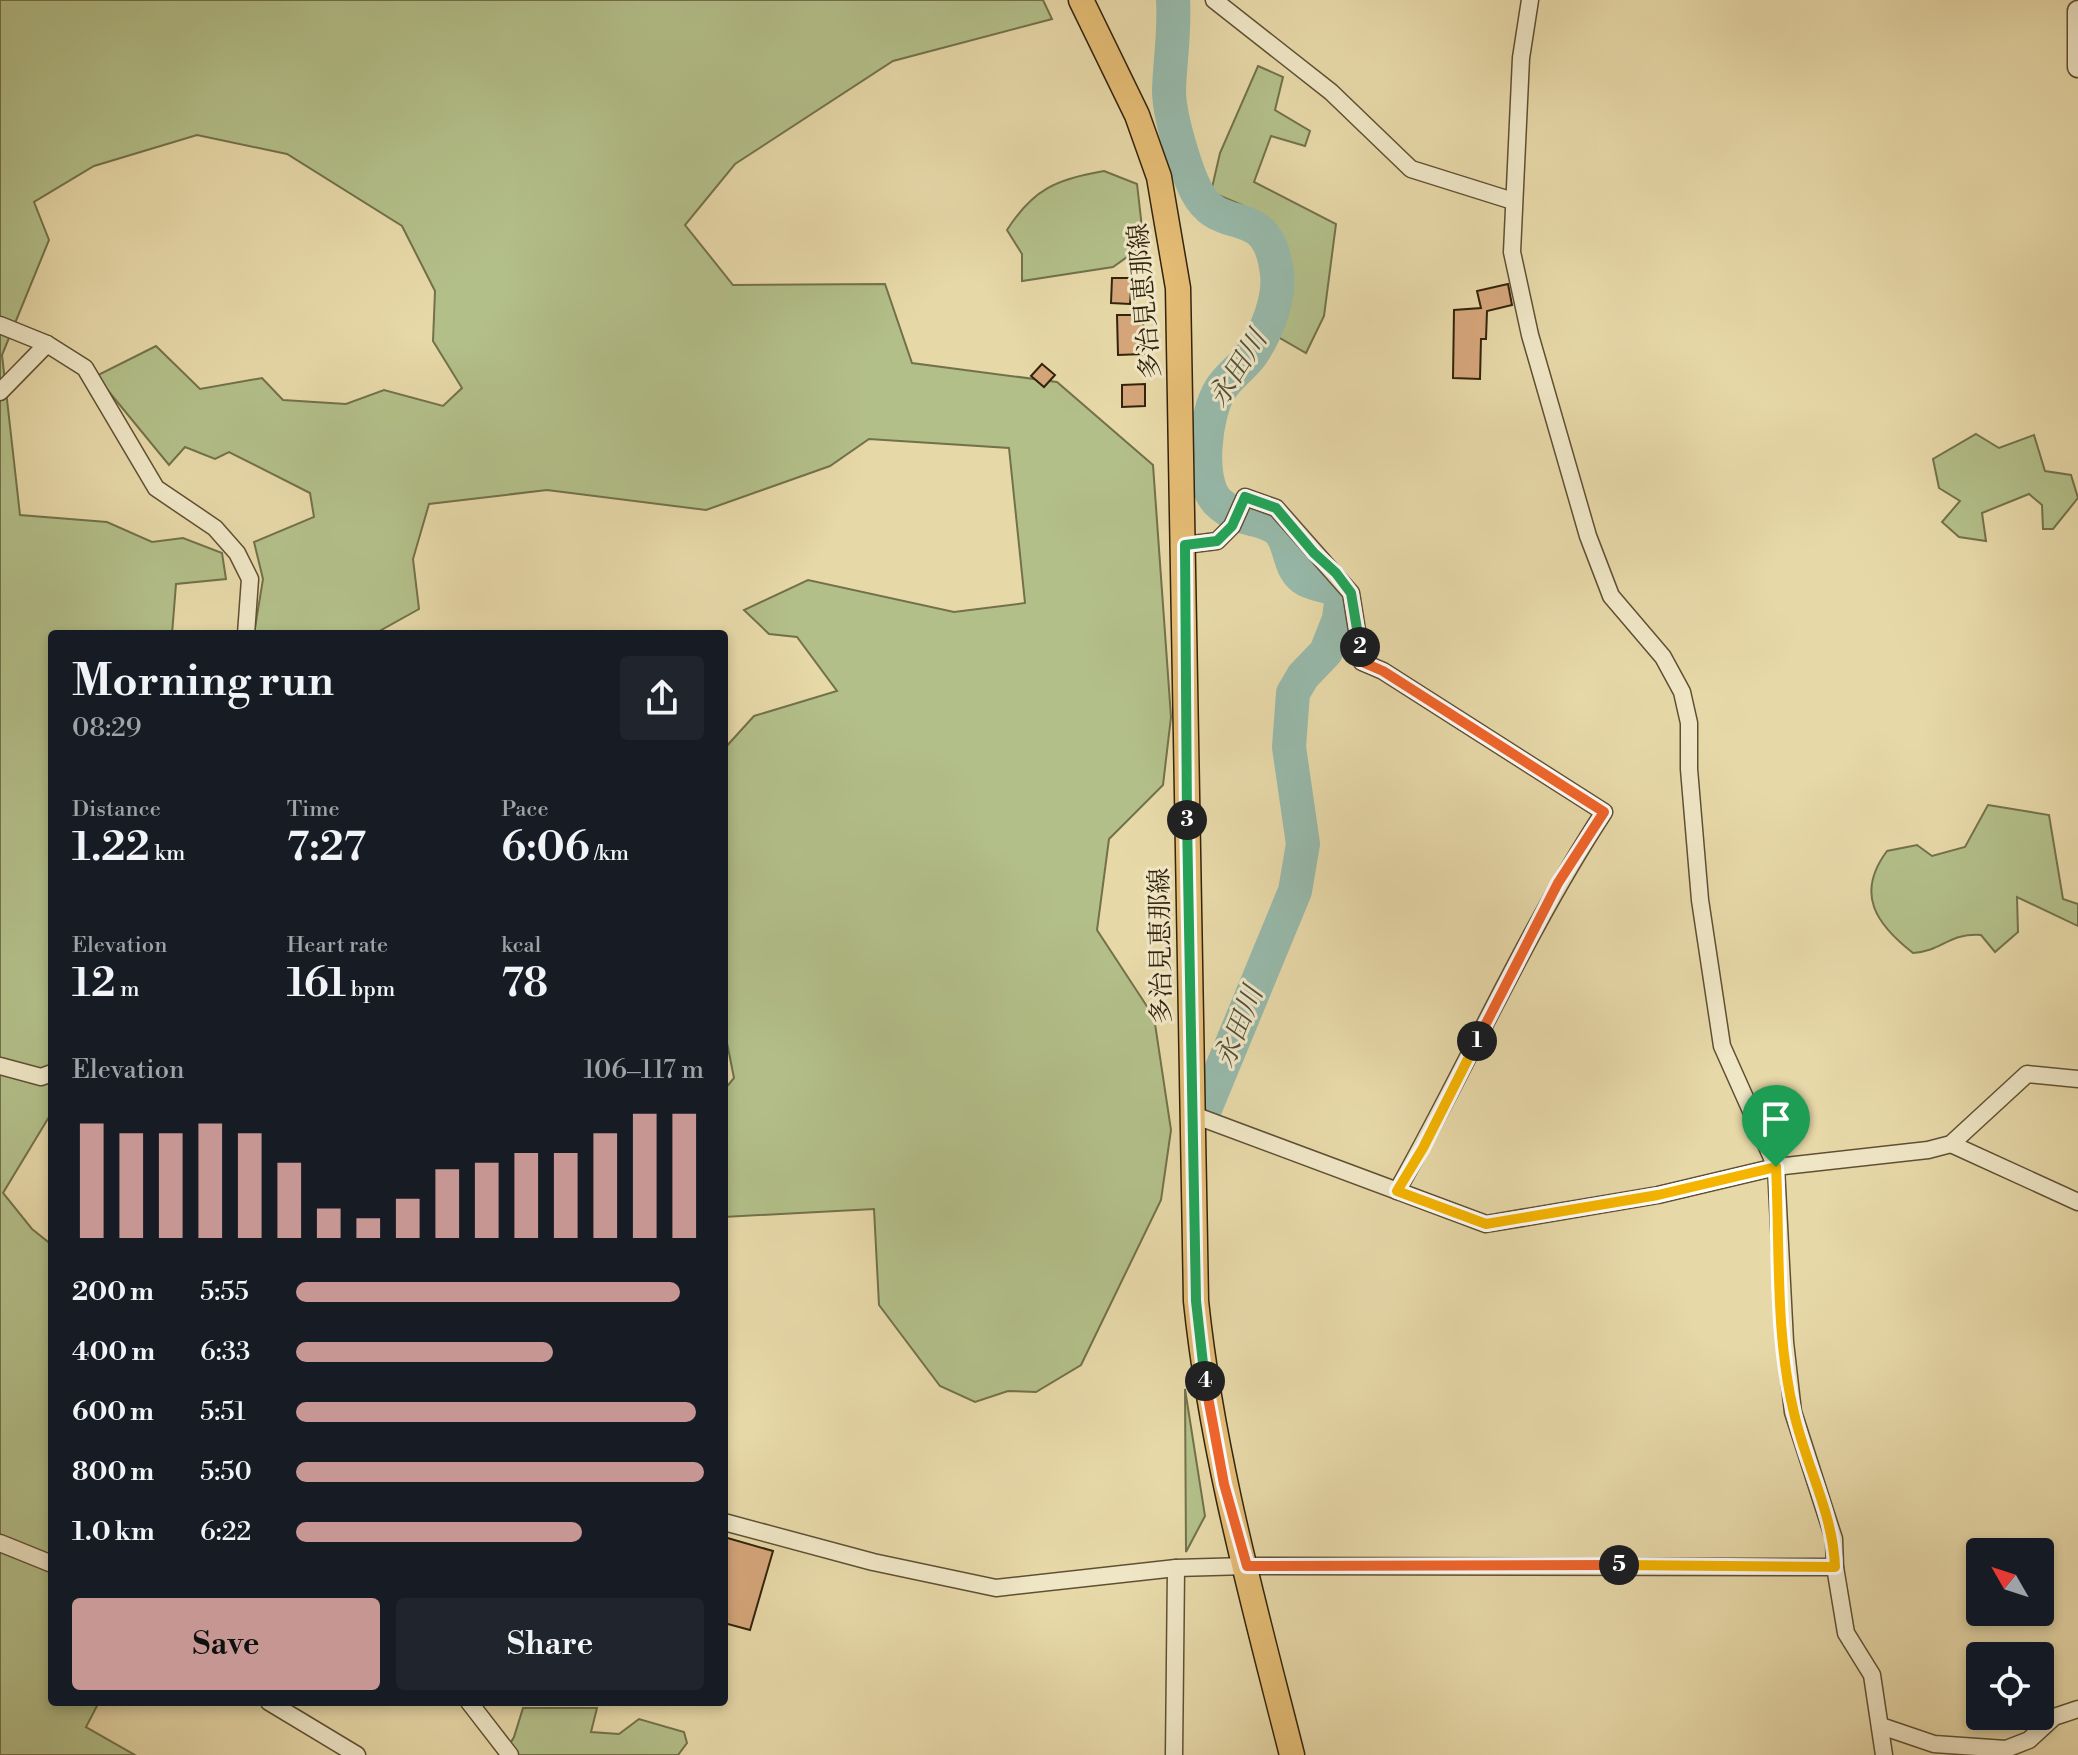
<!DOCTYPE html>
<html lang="en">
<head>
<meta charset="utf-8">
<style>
  :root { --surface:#171b24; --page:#20242c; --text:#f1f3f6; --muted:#9ea1a6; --accent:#c59692 }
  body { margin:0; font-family:"Libre Bodoni","Noto Serif JP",serif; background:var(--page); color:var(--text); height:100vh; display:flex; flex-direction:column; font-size:30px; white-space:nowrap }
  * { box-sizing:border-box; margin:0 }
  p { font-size:26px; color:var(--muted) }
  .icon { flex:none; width:44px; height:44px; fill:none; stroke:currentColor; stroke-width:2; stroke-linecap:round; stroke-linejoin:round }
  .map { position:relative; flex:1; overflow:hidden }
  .drawer { position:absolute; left:48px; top:630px; width:680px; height:1076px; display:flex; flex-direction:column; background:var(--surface); border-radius:8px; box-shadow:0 4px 12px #0003 }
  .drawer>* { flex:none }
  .needle { width:52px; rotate:309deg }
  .tools { position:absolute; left:1966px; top:1538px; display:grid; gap:16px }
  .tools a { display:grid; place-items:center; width:88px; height:88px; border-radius:8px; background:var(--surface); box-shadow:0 4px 12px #0003; font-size:40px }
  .pin { position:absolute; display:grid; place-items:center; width:68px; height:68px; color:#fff; margin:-82px -34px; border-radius:50% 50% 50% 0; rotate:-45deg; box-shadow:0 0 8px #0007 }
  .pin .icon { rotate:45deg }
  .km { position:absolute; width:40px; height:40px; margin:-20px; border-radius:50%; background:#222; color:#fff; font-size:22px; line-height:40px; text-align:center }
  .round { display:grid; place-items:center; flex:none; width:84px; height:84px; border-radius:8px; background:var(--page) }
  .head { display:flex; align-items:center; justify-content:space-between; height:136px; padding:0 24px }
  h1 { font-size:44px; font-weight:600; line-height:60px }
  .figures { display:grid; grid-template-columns:repeat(3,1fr); gap:12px; height:136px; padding:8px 24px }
  .figures div { display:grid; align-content:center }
  .figures b { font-size:40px; font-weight:600 }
  .figures small { font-size:22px; font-weight:400 }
  .figures p { font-size:22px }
  .chart { height:224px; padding:16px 24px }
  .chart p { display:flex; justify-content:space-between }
  .chart svg { width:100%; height:144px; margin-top:8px; stroke:var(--accent); stroke-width:6 }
  .primary-button { display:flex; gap:16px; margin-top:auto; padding:16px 24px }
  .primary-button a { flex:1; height:92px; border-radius:8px; background:var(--accent); color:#111; font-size:32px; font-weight:600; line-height:92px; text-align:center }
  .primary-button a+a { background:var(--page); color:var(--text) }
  ul { padding:0 24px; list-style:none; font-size:26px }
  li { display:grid; grid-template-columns:128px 96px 1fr; align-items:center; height:60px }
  li i { height:20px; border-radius:10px; background:var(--accent) }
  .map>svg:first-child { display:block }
</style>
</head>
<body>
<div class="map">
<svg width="2078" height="1755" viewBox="0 0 2078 1755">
  <rect width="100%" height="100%" fill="#e7d8a8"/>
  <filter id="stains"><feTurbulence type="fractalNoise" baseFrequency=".0025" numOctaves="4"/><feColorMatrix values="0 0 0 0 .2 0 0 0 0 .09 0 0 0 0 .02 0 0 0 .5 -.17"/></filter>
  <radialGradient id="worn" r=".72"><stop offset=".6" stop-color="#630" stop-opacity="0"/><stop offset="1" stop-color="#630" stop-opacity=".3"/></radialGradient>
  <g fill="#b3bf89" stroke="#72714a" stroke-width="2">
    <path d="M0,0H1043L1052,19L893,61L735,164L685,225L733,285L885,284L912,363L1057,382L1153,465L1171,717L1163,785L1109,839L1097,930L1154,1017L1171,1130L1161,1200L1081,1365L1036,1392L1008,1391L975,1402L940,1386L879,1305L874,1209L724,1217V1090L734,1078L724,1028V749L754,716L837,691L797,637L769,634L744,610L808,580L954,612L1025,603L1009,448L869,439L830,466L706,510L547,490L429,504L413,559L419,609L374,634H254L263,579L254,542L314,517L310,493L229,452L215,459L185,447L169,465L96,376L156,346L200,389L262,378L283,400L346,404L384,390L443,406L462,388L433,341L435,291L402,226L287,154L197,135L94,166L34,202L49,240L2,355L20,515L107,522L152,542L183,538L222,553L226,579L176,584L172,634H52V1112L3,1193L32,1229L52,1245V1702H99L86,1727L135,1755H0Z"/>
    <path d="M1258,66L1283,77L1275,110L1310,131L1305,146L1271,136L1254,182L1336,224L1324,316L1306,353L1273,334C1286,296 1296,249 1262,217C1250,206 1226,199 1211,192L1220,153Z"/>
    <path d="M1104,171L1137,184L1144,245L1113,267L1022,281V254L1007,230C1033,189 1057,179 1104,171Z"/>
    <path d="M1976,434L1999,448L2034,435L2045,471L2071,475L2078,498L2053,529H2043L2042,505L2029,494L1982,513L1986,541L1959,537L1942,522L1960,501L1939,488L1933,459Z"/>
    <path d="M1988,805L2049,815L2063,899L2078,904V926L2017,897L2018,932L1995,952L1981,935C1948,933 1943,951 1913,953C1876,924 1855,894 1887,851L1917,845L1932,856L1965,847Z"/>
    <path d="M1185,1389L1205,1516L1186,1552Z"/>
    <path d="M523,1708H597L591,1732L619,1734L639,1719L684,1732L687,1743L678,1755H503L514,1737Z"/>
  </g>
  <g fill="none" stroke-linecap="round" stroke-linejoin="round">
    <path stroke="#97b9aa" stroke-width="34" d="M1173,0C1175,33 1170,59 1169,90C1169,115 1187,180 1202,200C1226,234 1269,203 1277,274C1280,300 1266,333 1252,354C1243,367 1228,376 1220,390C1205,414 1196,485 1220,504C1241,522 1256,516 1274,527C1292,537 1286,565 1303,578C1312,585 1326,585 1337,590L1341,602L1339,619L1326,652L1303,676L1293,693L1289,747L1303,844L1295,891L1205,1109"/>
  </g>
  <g fill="#d6a67b" stroke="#32230c" stroke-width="2">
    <path d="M1112,278H1132L1130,304L1111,303Z"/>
    <path d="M1508,284L1512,305L1487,311L1486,339H1481L1480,379L1453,378L1454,310L1481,308L1477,291Z"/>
    <path d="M1117,315H1143L1144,354L1118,355Z"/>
    <path d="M1042,364L1055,375L1044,387L1031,376Z"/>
    <path d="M1145,384V406L1122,407V385Z"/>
    <path d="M724,1537L773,1551L750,1630L724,1623Z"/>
  </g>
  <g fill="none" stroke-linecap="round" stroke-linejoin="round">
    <defs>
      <g id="minor">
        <path d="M1214,0L1331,92L1411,169L1513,201"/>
        <path d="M1530,0L1521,58L1512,252L1530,335L1588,536L1611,596L1663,657L1682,692L1689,723V769L1700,900L1722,1046L1776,1167L1785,1342L1793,1412L1834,1539L1835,1567L1846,1633L1872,1675L1884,1755"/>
        <path d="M0,325L47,344L85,368L156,488L215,528L237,553L250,579L246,634"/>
        <path d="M0,392L47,344"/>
        <path d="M1185,545L1217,541L1232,526L1245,497L1276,508L1351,593L1362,662L1383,671L1604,812C1525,933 1468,1065 1397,1191"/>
        <path d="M0,1066L41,1077L52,1073"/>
        <path d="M1191,1114L1486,1224L1658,1195L1776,1167L1928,1150L1951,1144L2027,1074L2078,1079"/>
        <path d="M1951,1144L2078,1202"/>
        <path d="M724,1522L873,1562L996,1588L1176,1568L1247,1566L1835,1567"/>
        <path d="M0,1543L52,1564"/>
        <path d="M269,1702L357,1755"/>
        <path d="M469,1702L510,1755"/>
        <path d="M1881,1726L1934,1744L2006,1749L2029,1740L2054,1717L2078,1709"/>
        <path d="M1174,1755L1176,1568"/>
      </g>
      <path id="tertiary" d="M2078,11V67"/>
      <path id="primary" d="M1081,0L1137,115L1159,177L1178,288L1196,1301C1212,1455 1254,1605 1292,1755"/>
    </defs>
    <use href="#minor" stroke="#5f5033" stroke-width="19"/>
    <use href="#tertiary" stroke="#5f5033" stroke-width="23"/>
    <use href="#primary" stroke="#32230c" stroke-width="27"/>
    <use href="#minor" stroke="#efe6c6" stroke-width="16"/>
    <use href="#tertiary" stroke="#efe6c6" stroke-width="20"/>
    <use href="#primary" stroke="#e4bc74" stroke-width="24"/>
  </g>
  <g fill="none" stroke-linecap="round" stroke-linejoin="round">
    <defs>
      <path id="split-1" d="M1477,1041L1423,1148L1397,1191L1486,1224L1658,1195L1776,1167"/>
      <path id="split-2" d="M1360,647L1362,662L1383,671L1604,812L1558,883L1477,1041"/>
      <path id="split-3" d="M1187,820L1185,545L1217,541L1232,526L1245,497L1276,508L1314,553L1336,573L1351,593L1360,647"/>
      <path id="split-4" d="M1187,820L1196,1301L1205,1381"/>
      <path id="split-5" d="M1205,1381L1224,1484L1247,1566L1619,1565"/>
      <path id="split-6" d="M1619,1565L1835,1567C1833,1513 1806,1466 1794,1413C1775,1335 1780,1247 1776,1167"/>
    </defs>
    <use href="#split-1" stroke="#fff" stroke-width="16"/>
    <use href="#split-2" stroke="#fff" stroke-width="16"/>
    <use href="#split-3" stroke="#fff" stroke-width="16"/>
    <use href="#split-4" stroke="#fff" stroke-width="16"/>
    <use href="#split-5" stroke="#fff" stroke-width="16"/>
    <use href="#split-6" stroke="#fff" stroke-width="16"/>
    <use href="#split-1" stroke="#f5b400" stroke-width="10"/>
    <use href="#split-2" stroke="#f0652b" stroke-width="10"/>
    <use href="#split-3" stroke="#22a559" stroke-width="10"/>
    <use href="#split-4" stroke="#22a559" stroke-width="10"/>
    <use href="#split-5" stroke="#f0652b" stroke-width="10"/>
    <use href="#split-6" stroke="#f5b400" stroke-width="10"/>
  </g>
  <g text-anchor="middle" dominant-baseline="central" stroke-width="6" stroke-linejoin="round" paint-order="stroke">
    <g font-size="26" fill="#32230c" stroke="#efe6c6">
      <text transform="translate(1145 301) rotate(-95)">多治見恵那線</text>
      <text transform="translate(1161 946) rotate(-91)">多治見恵那線</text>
    </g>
    <g font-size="28" font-style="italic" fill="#50503b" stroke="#efe6c6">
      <text transform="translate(1238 369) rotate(-58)">永田川</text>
      <text transform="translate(1239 1027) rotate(-68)">永田川</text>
    </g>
  </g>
  <rect width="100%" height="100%" filter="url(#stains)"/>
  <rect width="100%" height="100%" fill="url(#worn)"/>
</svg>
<div class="tools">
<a><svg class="needle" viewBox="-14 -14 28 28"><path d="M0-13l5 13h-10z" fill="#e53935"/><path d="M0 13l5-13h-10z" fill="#9ea1a6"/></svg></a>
<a><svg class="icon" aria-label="locate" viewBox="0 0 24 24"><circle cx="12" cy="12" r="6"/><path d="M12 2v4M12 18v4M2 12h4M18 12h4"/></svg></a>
</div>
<div class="pin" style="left:1776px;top:1167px;background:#1e9e55"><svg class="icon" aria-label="arrive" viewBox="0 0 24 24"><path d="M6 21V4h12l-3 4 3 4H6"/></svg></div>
<b class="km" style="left:1477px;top:1041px">1</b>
<b class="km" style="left:1360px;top:647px">2</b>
<b class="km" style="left:1187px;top:820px">3</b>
<b class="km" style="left:1205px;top:1381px">4</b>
<b class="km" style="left:1619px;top:1565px">5</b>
<section class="drawer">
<div class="head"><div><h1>Morning run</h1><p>08:29</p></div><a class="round"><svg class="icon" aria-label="share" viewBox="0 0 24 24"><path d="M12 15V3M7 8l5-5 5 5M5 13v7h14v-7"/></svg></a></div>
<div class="figures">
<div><p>Distance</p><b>1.22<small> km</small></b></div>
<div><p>Time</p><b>7:27</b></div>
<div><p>Pace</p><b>6:06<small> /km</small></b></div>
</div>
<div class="figures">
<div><p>Elevation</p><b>12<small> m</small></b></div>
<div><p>Heart rate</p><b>161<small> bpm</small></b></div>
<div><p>kcal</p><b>78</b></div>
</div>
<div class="chart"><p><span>Elevation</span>106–117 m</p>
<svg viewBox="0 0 160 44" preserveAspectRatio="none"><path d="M5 44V9M15 44V12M25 44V12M35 44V9M45 44V12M55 44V21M65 44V35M75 44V38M85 44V32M95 44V23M105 44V21M115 44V18M125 44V18M135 44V12M145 44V6M155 44V6"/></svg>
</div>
<ul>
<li><b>200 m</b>5:55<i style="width:94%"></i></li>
<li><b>400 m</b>6:33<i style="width:63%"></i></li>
<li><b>600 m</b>5:51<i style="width:98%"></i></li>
<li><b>800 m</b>5:50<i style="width:100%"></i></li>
<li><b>1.0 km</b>6:22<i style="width:70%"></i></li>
</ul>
<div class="primary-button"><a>Save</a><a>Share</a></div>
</section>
</div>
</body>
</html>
